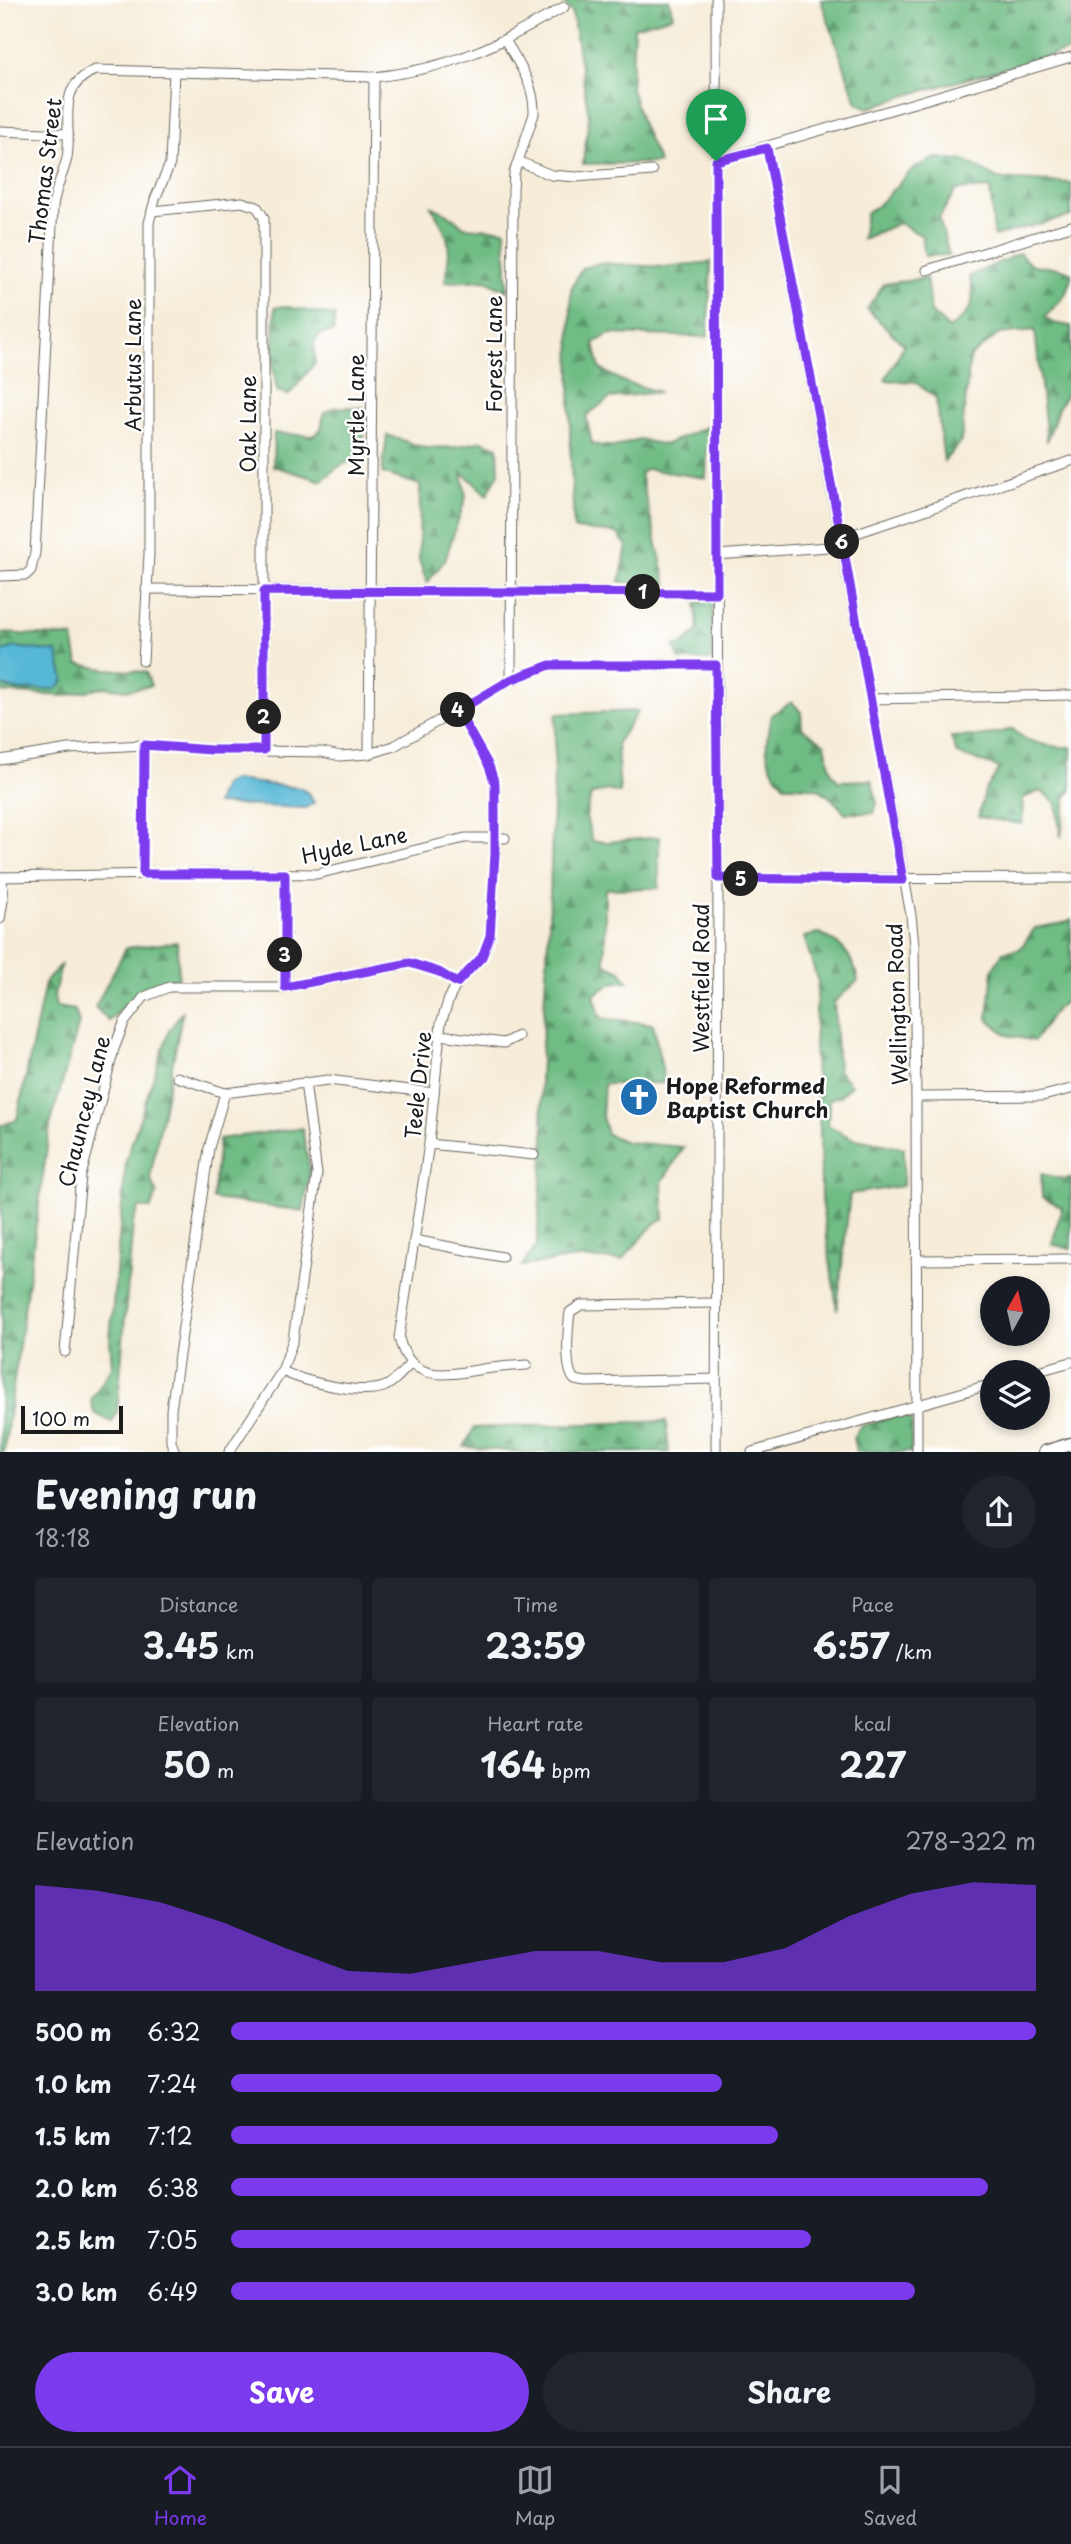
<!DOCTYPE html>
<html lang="en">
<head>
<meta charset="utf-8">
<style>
  :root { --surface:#171b24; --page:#20242c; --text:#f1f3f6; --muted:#9ea1a6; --line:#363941; --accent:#7c3aed }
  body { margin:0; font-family:"Playpen Sans",sans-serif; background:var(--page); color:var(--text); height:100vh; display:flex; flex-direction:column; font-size:26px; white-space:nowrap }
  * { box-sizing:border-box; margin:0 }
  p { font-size:23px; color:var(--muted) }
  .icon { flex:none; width:38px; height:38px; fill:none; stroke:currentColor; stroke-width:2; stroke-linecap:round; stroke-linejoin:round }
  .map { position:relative; height:1452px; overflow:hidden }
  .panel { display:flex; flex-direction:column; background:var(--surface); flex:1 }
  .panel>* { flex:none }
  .needle { width:46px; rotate:8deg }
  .buttons { position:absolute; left:980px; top:1276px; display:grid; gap:14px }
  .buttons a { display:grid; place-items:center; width:70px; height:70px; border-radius:50%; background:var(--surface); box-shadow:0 4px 10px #0003; font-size:35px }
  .scale { position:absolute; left:21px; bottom:18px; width:102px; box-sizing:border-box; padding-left:7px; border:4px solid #1c1c1c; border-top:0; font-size:19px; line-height:24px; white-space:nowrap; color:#1c1c1c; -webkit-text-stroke:5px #fff; paint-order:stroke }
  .pin { position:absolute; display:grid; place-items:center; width:60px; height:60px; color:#fff; margin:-72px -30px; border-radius:50% 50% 50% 0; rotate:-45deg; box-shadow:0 0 7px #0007 }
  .pin .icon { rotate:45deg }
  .km { position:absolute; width:35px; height:35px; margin:-18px; border-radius:50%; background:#222; color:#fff; font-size:19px; line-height:35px; text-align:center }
  .round { display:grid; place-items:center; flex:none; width:74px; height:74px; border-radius:37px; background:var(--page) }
  .overview { display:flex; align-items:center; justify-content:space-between; height:119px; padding:0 35px }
  h1 { font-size:38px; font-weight:700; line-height:52px }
  .figures { display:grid; grid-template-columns:repeat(3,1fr); gap:10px; height:119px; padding:7px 35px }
  .figures div { display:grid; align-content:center; border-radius:7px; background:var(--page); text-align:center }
  .figures b { font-size:35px; font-weight:700 }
  .figures small { font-size:19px; font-weight:400 }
  .figures p { font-size:19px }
  .chart { height:196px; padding:14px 35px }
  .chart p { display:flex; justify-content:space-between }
  .chart svg { width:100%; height:126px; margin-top:7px; fill:var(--accent); opacity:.7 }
  .primary-button { display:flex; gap:14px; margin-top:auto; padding:14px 35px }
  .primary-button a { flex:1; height:80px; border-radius:42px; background:var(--accent); color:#fff; font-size:28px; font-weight:700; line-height:80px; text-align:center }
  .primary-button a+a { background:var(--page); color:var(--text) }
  ul { padding:0 35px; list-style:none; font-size:23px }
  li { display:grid; grid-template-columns:112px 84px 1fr; align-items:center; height:52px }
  li i { height:18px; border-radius:9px; background:var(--accent) }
  .menu { display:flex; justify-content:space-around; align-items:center; height:98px; border-top:2px solid var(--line); background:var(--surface); font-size:19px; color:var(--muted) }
  .menu a { display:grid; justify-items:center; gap:4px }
  .menu .active { color:var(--accent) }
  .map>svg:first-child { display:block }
</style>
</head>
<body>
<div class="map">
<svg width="1071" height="1452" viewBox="0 0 1071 1452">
  <defs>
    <pattern id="forest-firs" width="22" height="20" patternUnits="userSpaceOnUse" patternTransform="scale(1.75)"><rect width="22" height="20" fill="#6fbc84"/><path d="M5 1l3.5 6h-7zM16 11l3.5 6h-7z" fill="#5a986b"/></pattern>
  </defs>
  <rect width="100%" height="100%" fill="#fff"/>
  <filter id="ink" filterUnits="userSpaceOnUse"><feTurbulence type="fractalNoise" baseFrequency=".0143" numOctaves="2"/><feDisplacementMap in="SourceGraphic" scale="14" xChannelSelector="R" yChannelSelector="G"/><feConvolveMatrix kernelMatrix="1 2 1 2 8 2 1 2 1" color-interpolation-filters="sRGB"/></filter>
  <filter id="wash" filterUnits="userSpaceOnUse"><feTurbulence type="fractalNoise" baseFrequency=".00686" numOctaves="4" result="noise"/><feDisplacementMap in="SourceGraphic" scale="28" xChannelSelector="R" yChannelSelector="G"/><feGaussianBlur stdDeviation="1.57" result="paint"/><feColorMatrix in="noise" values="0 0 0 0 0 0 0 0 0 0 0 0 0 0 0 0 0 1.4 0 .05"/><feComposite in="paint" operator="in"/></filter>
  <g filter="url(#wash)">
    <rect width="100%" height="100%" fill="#f6ecd8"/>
    <g fill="url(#forest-firs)" stroke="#466c50" stroke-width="2">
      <path d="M560,0H669L673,16L634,27L631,89L643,127L659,163L583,164L589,117L572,12Z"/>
      <path d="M821,0H1071V50L904,96L869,108L857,103Z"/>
      <path d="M936,158L966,161L998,179L1071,183V216L994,236L990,188L956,190L939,218L949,255L925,256L922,236L899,223L862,239L866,213L877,206L915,167Z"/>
      <path d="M431,206L448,214L464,227L505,230L508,291L486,280L445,282C452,245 451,238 431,206Z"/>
      <path d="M1020,253C1033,275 1054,261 1071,273C1071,293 1058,302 1045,317L1053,323L1071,326V388L1058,408L1047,442L1035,330L999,334L970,357L961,441L944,461L936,398L915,382L885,380L904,345L867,309L884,284L926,278L931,312L949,329C971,312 978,304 969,276Z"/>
      <path d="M711,262L708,337L610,334L594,343L600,369L624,382L660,392L610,398L586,416L592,444L615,447L639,439L664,445L708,426L706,478L647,469L640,474L667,586L620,582L627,546L617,533L574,529L570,441L571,289L582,268L600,263L663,267Z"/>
      <path d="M282,306L335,316L333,332L320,334L314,343L315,363L289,395L277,391L273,368L275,308Z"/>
      <path d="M335,407L366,408L363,446L353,459L335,469L322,481L273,466L274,433L313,436L321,429L324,413Z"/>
      <path d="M387,435L425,448L454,447L482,441L498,447L499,473L487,495L462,472L466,497L445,560L427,583L419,560L420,485L382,473Z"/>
      <path d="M713,597L712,660H680L674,646L682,645L698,631L696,602Z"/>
      <path d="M2,633L73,637L78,664L105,669L146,672L151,686L128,690L105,687L64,696L0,692V685L17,690L0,661Z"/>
      <path d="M792,702L801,712L802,728L825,744L831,771L838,781L872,780L877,803L874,813H845C824,788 817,785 785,786C762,761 765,747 771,715Z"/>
      <path d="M638,711L617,743L620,793L607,790L591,795L586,816L592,841L607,842L659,837V888L605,889V964L621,971L628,981L612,983L594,995L601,1018L653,1024L665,1083L604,1084L602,1116L607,1134L626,1142L684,1147L662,1182L664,1218L654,1224L622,1260L576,1258L522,1266L537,1245L544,1141L540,1078L549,923L556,714Z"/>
      <path d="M1013,729C1025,744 1053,747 1071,747V791L1066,796L1061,837L1056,803L1041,791L1023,798L1022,824L978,817L985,791L1000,768L957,754L951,737L985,736Z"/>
      <path d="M1071,919V998L1056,1009L1034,1041L1007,1035L988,1019L993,969L1003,952L1020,949L1035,928L1064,923Z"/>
      <path d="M820,933C844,946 852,954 858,981L834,1002L838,1070L851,1085L840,1096L829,1099L828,1125L851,1138L904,1148L903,1186L850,1194L837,1310L821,1197L820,1134L814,1045L818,982L804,937Z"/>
      <path d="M177,942L179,979C149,976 130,1002 109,1021L95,1007L126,948Z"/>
      <path d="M61,964L54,996L56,1007L75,1010L79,1023L50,1126L4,1452H0L2,1269L0,1126L17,1120L45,983Z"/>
      <path d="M183,1010L150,1178L157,1193L151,1208H139L133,1223L117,1412L112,1422L94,1413L91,1400L112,1367L110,1339L126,1160L169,1031Z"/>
      <path d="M302,1128L310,1171L303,1211L213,1199L219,1139Z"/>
      <path d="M1041,1174L1063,1179L1071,1178V1249L1052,1244L1062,1207L1042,1197Z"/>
      <path d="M907,1413L912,1421L911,1452H856L853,1437L861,1426Z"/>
      <path d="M666,1421L669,1452H519L464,1447L474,1428Z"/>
    </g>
    <g fill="#57b8d6" stroke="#3a6a79" stroke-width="2">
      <path d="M15,647L57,652L64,680L57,689L17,690L0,685V661L3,651Z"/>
      <path d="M233,780L300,788L308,793L314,803L305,808L216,804L223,785Z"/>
    </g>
  </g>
  <g filter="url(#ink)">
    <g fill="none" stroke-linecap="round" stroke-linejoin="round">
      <defs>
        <g id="minor">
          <path d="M505,40C519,64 535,85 534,114L514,173L513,190L511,680"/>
          <path d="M0,131L68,134"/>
          <path d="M767,148L911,915L914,945L916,1097L917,1452"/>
          <path d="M716,161L1071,57"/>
          <path d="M520,162L551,175L576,177L652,171"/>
          <path d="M152,211L242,202L257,207L264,218V750"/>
          <path d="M927,270L1071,226"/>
          <path d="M842,538L1071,461"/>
          <path d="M717,555L843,546"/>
          <path d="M0,576L26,575L31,570L35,553L53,206C55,189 63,175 67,158C73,123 54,88 95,70L374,77C450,69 499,45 564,7"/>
          <path d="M146,589L717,593"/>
          <path d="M143,661L149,554V223L155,199L170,164L174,72"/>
          <path d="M870,699L1071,695"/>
          <path d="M458,711L489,766L495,784V854L490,936L482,957L457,983L449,999L441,1023L429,1144L399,1338C410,1384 447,1375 483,1369C498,1367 512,1366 527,1365"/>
          <path d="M369,754L374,77"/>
          <path d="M0,760L69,749L144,745L211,750L322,752L340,756L369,754L394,746L511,680L550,665H716"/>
          <path d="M143,874L144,745"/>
          <path d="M285,874L286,987"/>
          <path d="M0,877L212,873L317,874L465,838H505"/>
          <path d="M718,879L1071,878"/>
          <path d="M0,919L3,901L2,877"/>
          <path d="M440,1035L504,1043L518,1036"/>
          <path d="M177,1077L225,1093L328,1080L434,1093"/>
          <path d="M916,1097L1043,1096L1071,1089"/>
          <path d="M429,1144L534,1155"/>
          <path d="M414,1240L502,1257"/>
          <path d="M916,1260L1071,1259"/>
          <path d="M65,1352L81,1176L114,1049L124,1023L144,997L169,987H286L410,963L439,972L457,983"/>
          <path d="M282,1371C305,1382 362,1396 386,1386C396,1381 403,1371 411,1363"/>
          <path d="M1035,1372L1071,1362"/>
          <path d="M715,1379L586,1382L575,1380C564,1371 568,1328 570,1312L581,1305L716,1303"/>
          <path d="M175,1452L171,1442V1410L209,1148L225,1093"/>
          <path d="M229,1452L282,1371L293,1340L317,1174L305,1082"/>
          <path d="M716,1452L718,879L716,0"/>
          <path d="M752,1452L992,1384"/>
        </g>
        <path id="major" d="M1045,1452L1071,1444"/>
      </defs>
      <use href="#minor" stroke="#68655e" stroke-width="11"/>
      <use href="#major" stroke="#68655e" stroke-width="15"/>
      <use href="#minor" stroke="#fff" stroke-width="9"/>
      <use href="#major" stroke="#fff" stroke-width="12"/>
    </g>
  </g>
  <g fill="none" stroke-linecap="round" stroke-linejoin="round" filter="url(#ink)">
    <defs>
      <path id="route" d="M767,148L843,546L903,880L718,878L716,665H550L510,680L458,711L489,766L495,784V854L490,936L482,957L457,983L439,972L410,963L285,987V874H143L144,745L211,750H264V591L717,593L716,161Z"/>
    </defs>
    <use href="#route" stroke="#fff" stroke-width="14"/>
    <use href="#route" stroke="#7c3aed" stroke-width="9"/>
  </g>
  <defs>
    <symbol id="church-disc" viewBox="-11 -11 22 22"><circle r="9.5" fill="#1f6fb2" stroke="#fff"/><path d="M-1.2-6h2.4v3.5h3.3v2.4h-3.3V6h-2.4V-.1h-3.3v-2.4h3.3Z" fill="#fff"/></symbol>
  </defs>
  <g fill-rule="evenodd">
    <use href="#church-disc" x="617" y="1075" width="44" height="44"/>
  </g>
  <g text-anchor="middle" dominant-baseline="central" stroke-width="5" stroke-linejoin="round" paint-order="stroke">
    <g font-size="21" fill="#1c1c1c" stroke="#fff">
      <text transform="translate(44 171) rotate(-83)">Thomas Street</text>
      <text transform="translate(493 354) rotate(-90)">Forest Lane</text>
      <text transform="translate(132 365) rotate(-90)">Arbutus Lane</text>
      <text transform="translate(355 415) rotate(-90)">Myrtle Lane</text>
      <text transform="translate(247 424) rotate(-90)">Oak Lane</text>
      <text transform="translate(354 844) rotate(-12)">Hyde Lane</text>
      <text transform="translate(700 978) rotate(-90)">Westfield Road</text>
      <text transform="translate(896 1004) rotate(-92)">Wellington Road</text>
      <text transform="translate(417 1085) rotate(-84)">Teele Drive</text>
      <text transform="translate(83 1111) rotate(-76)">Chauncey Lane</text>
    </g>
    <g font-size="21" font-weight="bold" fill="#1c1c1c" stroke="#fff" text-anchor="start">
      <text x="666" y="1085">Hope Reformed<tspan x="666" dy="24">Baptist Church</tspan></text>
    </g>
  </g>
</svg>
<div class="buttons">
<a><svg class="needle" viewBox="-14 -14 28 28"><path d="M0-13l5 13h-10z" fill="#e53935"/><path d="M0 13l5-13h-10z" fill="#9ea1a6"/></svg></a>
<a><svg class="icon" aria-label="layers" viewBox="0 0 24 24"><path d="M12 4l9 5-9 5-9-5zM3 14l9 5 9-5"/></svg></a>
</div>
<div class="scale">100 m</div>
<div class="pin" style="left:716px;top:161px;background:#1e9e55"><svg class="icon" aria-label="arrive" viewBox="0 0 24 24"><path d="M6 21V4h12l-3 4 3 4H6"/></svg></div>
<b class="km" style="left:643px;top:592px">1</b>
<b class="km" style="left:264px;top:717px">2</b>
<b class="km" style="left:285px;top:955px">3</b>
<b class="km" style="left:458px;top:710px">4</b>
<b class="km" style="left:741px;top:879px">5</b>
<b class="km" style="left:842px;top:542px">6</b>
</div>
<section class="panel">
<div class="overview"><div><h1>Evening run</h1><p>18:18</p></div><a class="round"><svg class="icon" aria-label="share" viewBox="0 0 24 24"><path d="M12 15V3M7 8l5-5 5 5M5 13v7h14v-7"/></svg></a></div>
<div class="figures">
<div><p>Distance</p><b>3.45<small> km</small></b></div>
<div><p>Time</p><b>23:59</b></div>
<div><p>Pace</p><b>6:57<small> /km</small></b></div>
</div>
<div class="figures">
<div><p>Elevation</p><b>50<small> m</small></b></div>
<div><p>Heart rate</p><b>164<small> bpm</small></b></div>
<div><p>kcal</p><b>227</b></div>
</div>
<div class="chart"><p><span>Elevation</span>278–322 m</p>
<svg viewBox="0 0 160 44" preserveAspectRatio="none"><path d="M0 44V7L10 9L20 13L30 20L40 29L50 37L60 38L70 34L80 30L90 30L100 34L110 34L120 29L130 18L140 10L150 6L160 7V44z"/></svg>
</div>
<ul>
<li><b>500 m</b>6:32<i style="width:100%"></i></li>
<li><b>1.0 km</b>7:24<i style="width:61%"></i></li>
<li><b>1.5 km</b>7:12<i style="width:68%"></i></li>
<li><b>2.0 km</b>6:38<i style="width:94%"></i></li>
<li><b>2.5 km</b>7:05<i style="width:72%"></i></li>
<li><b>3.0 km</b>6:49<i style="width:85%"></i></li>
</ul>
<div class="primary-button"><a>Save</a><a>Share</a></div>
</section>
<nav class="menu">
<a class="active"><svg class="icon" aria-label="home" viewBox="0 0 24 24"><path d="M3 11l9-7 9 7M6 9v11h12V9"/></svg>Home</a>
<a><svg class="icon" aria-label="map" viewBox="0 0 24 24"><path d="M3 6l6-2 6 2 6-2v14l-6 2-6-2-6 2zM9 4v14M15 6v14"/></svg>Map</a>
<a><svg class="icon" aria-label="saved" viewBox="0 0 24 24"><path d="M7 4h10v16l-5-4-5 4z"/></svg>Saved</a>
</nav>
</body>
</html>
